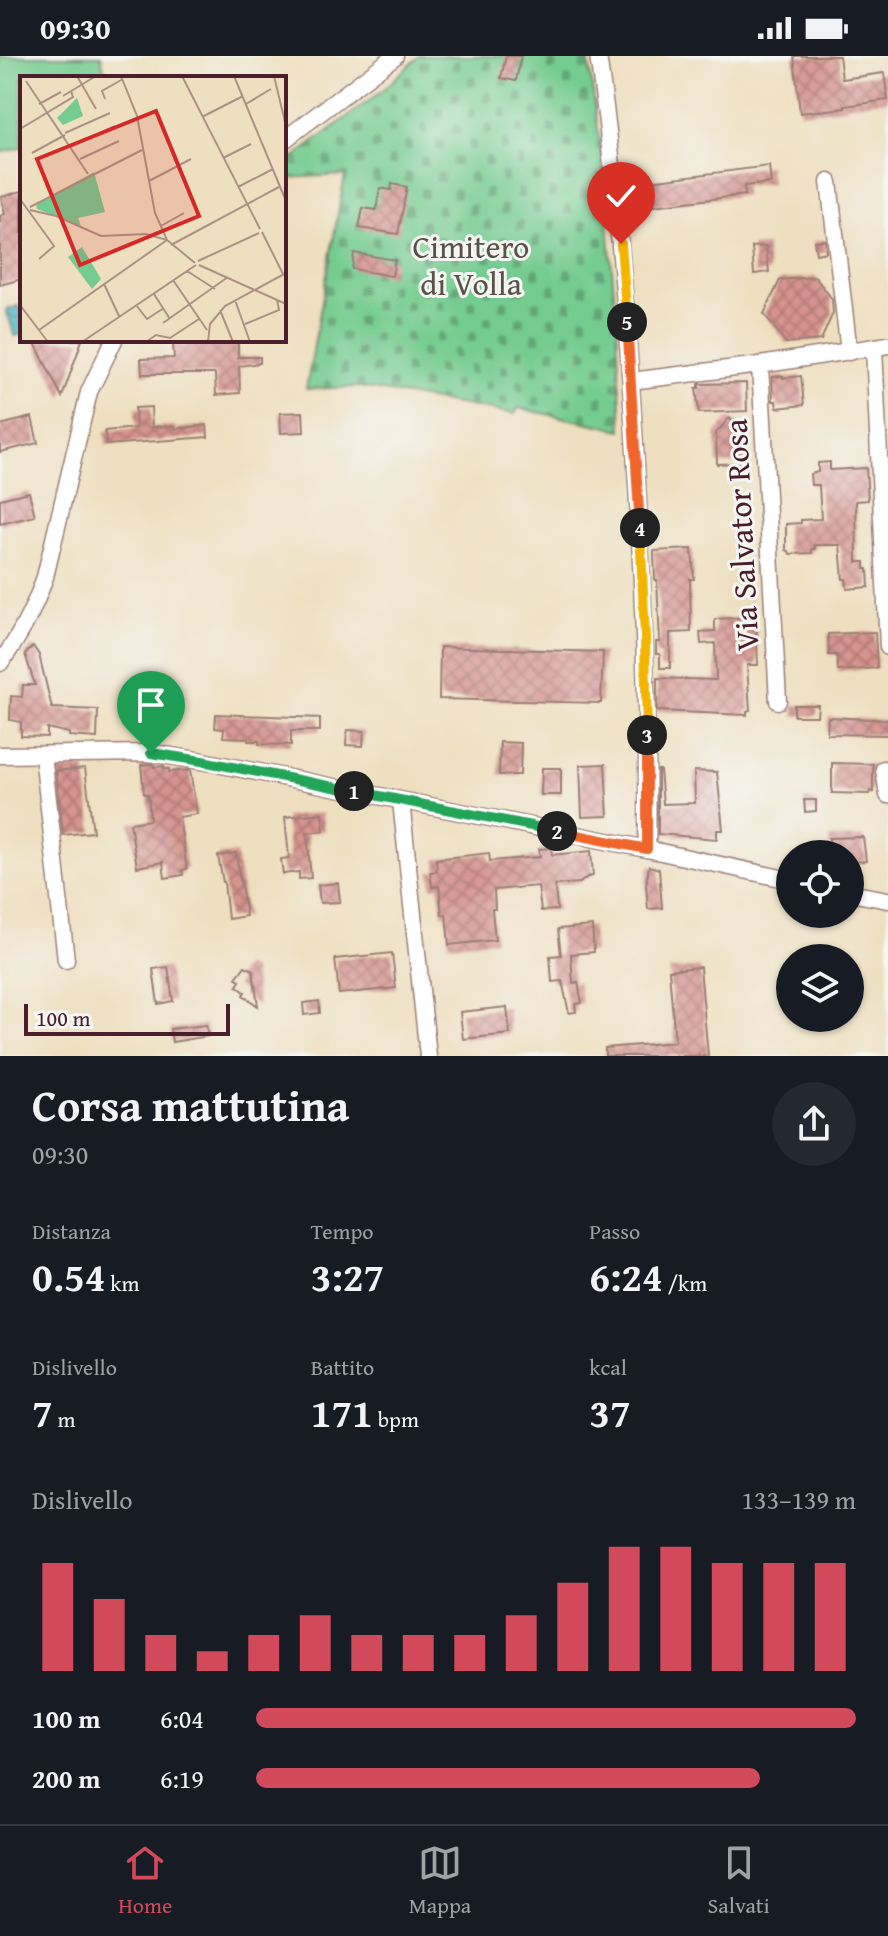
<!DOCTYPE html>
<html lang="it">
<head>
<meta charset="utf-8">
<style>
  :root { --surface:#171b24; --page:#242831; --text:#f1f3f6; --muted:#9ea1a6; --line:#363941; --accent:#d1495b }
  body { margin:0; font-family:"Gentium Book Plus",serif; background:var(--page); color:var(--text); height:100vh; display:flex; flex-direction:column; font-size:30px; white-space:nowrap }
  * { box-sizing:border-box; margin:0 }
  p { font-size:26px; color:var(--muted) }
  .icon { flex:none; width:44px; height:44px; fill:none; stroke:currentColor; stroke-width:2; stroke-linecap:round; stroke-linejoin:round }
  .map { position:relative; height:1000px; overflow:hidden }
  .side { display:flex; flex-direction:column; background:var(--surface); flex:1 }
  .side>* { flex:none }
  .controls { position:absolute; left:776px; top:784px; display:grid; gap:16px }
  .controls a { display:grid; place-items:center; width:88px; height:88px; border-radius:50%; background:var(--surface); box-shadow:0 2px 6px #0004; font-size:40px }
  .scale { position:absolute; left:24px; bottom:20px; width:206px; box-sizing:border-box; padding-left:8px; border:4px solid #4a1f2b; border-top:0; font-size:22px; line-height:28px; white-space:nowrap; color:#4a1f2b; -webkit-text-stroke:6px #f6f6f2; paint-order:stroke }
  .pin { position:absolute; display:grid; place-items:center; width:68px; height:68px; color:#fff; margin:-82px -34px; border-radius:50% 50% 50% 0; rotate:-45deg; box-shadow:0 0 8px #0007 }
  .pin .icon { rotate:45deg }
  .km { position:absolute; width:40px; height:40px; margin:-20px; border-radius:50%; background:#222; color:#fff; font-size:22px; line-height:40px; text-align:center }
  .round { display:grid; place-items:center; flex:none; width:84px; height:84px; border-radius:42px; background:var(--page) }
  .headline { display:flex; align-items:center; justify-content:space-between; height:136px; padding:0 32px }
  h1 { font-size:44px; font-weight:600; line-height:60px }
  .metrics { display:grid; grid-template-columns:repeat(3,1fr); gap:12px; height:136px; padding:8px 32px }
  .metrics div { display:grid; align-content:center }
  .metrics b { font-size:40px; font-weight:600 }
  .metrics small { font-size:22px; font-weight:400 }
  .metrics p { font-size:22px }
  .chart { height:224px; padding:16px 32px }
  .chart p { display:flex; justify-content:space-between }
  .chart svg { width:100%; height:144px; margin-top:8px; stroke:var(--accent); stroke-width:6 }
  ul { padding:0 32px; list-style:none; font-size:26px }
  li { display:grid; grid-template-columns:128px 96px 1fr; align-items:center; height:60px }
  li i { height:20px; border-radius:10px; background:var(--accent) }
  .status { display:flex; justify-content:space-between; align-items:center; height:56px; padding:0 40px; background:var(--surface); direction:ltr }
  .status svg { height:22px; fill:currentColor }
  .menu { display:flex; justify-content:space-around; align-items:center; height:112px; border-top:2px solid var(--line); background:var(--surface); font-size:22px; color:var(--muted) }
  .menu a { display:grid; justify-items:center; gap:4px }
  .menu .on { color:var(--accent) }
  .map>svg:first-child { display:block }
</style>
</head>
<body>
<div class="status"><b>09:30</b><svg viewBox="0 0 49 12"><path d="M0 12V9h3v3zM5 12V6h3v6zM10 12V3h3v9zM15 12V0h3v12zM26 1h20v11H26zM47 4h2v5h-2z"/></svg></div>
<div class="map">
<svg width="888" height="1000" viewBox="0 0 888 1000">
  <defs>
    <pattern id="cemetery-stones" width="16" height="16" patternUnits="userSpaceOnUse" patternTransform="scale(2)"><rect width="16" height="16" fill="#75cc90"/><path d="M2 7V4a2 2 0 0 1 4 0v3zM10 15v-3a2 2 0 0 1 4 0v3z" fill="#62a576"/></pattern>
    <pattern id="water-ripples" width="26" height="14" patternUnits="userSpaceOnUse" patternTransform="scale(2)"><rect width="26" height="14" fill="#47b6bf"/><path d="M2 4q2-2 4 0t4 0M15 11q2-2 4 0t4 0" fill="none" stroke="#3d939b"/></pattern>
    <pattern id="building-cross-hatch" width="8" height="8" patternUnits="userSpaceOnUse" patternTransform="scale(2)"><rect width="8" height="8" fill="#d6948f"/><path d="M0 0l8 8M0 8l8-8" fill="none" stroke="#b07875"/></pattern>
  </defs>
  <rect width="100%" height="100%" fill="#f6f6f2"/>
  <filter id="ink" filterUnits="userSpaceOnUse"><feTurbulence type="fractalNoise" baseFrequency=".0125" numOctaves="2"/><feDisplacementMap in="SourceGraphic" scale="16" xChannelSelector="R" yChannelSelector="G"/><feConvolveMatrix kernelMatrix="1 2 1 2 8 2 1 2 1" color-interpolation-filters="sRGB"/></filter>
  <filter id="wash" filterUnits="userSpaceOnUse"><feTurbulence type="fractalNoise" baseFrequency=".006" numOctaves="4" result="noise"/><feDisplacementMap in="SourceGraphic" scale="32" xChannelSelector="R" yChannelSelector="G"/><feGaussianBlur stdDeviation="1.8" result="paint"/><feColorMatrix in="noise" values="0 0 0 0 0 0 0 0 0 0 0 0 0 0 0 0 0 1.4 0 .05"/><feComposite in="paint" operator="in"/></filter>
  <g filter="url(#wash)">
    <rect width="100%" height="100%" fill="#eedfc0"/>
    <path fill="#75cc90" stroke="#60765e" stroke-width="2" d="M0,0H101L106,22H22V91L0,97Z"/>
    <path fill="url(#cemetery-stones)" stroke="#60765e" stroke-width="2" d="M419,0H588L602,102L617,268L622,374L518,352L515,358L359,331L306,333L345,119L284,122V109L383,34Z"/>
    <path fill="url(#water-ripples)" stroke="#486a75" stroke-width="2" d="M19,250L22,259V278L15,280L6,254Z"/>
    <g id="blocks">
      <g fill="url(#building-cross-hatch)">
        <path d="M506,0H521L516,25L501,22Z"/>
        <path d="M794,0H839L842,23L884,17L888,44L845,50V52L800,57Z"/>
        <path d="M769,110L771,127L744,130L745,139L628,153L625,128Z"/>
        <path d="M392,128L407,131L398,178L359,172L363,152L376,154L380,132L391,134Z"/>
        <path d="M22,135V223L0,229V160L5,158L1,141Z"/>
        <path d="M825,184L826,196L816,198L814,185Z"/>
        <path d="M766,190L769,216L754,218L752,191Z"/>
        <path d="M354,197L395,204L392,220L352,213Z"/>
        <path d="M815,221L832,243L833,257L821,284L786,287L764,258L780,224Z"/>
        <path d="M43,284H82L62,341L35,287Z"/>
        <path d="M238,284V301H260V307L239,310L240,337L216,339L215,318H142L141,303L174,302L173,288Z"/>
        <path d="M783,320V322L801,320L804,349L777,352L776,345H773L772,321Z"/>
        <path d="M746,327L747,355L699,357L696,332H699V328Z"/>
        <path d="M151,351L152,371L175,370V373L207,369L208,381L106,389L105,375L136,372L135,352Z"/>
        <path d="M303,356L304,376L281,377L280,357Z"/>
        <path d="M32,361L38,387L0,396V369Z"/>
        <path d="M729,362L747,375L748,400H745V407L717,408L716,377Z"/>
        <path d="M830,406V414L866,412L868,444L856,445L857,506H865V513H868L869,531L847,533L846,523H843L840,489H815V493H812V497L790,498L789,495L786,494V468L801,467V464L821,463L819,429H811L810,418L818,416V407Z"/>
        <path d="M29,436L35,460L0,468V443Z"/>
        <path d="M692,493L694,523H690L691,576L670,577V612H660V598H656V586H660L657,524H655L654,495Z"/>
        <path d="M756,561L758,609H747L750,654L747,655V659L657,655V622L716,624L715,587L701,588L700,576L715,575V563Z"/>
        <path d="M875,576L877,612L838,615L837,599H829L828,578Z"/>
        <path d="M33,590L39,599L52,652L98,654L97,682L69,680V677L47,672V681L21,680V666L10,664L11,640L22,641L23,629H35L25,598Z"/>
        <path d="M440,591L603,596L601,647L439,643Z"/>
        <path d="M794,649H818L817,660H794Z"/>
        <path d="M216,658L320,662V675H291V689L259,688V685H248V682L223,681L224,673L215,672Z"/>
        <path d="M828,661L888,664V679L827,678Z"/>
        <path d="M347,674L364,675L363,690L346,689Z"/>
        <path d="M500,686L521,687L520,719H499Z"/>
        <path d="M832,707L873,708V736L870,735L869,738L832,737Z"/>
        <path d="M150,708L154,709V711L164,710V713H169V716L190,714L197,758L179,761L187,813L182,814L183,819L165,822L163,806L137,811L130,767L150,764L148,738H144L141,709Z"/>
        <path d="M605,708L608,760L582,761L580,709Z"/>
        <path d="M85,712L93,776L63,779L56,715Z"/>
        <path d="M542,712H561V739H541Z"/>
        <path d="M658,714H660L663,748L695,747L694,715L717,716L723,774H717V783L658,778Z"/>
        <path d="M804,744H816V755L805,756Z"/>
        <path d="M322,757L324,775L307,777L311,822L299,823V816L283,818L281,803L289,802L285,761Z"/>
        <path d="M863,781L866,805L850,806V798H830L829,782Z"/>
        <path d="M551,792L552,799L591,795L593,820L587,821L580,827L555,829L557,854L541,855L538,830L494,834L495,853H492L495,884L449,889L446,858L442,859L439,830L432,831L430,816L437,815L436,803L489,797L490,805L540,801L539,793Z"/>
        <path d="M236,797L246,860L228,863L224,826H223L218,800Z"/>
        <path d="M649,810L659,813L662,852L648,853L646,829Z"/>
        <path d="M338,827L340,846L320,847L318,829Z"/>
        <path d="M592,870L594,896L571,898L573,927L578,926L582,947L575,948L576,956L569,957L562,925L552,926L550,900L561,899L558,873Z"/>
        <path d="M392,897L396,932L339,938L335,903Z"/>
        <path d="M245,910L253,914L258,950L243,939L245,936L237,930L240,925L236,922Z"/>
        <path d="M168,911L173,945L158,948L153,913Z"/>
        <path d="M700,911L708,1000H605V992L675,986L669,914Z"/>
        <path d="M319,945L320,957L304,959L303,947Z"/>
        <path d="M507,951L510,978L463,983L460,956Z"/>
        <path d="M206,969L208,980L172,986L170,973Z"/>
      </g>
    </g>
  </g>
  <g filter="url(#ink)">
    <use href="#blocks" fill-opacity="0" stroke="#9c7f76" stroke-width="2"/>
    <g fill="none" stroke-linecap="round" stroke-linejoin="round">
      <defs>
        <g id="minor">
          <path d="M598,0C617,130 627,261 635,393C643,526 649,659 647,793"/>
          <path d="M284,84L395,0"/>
          <path d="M829,126L849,296"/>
          <path d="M874,292L888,591"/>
          <path d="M760,309L778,645"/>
          <path d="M631,325L760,309L888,289"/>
          <path d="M0,607C21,580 34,553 45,521L89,336L114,284"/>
          <path d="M0,699L151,697L202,705L647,793L790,824"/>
          <path d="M43,699L66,904"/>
          <path d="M884,713L888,739"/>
          <path d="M401,745L428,1000"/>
          <path d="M850,837L888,844"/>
        </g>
      </defs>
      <use href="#minor" stroke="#9c7f76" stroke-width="19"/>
      <use href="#minor" stroke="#fff" stroke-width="16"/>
    </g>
  </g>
  <g fill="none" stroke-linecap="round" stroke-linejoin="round" filter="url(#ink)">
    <defs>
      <path id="split-1" d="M151,697L202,705L354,735"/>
      <path id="split-2" d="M354,735L557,775"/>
      <path id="split-3" d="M557,775L647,793V679"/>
      <path id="split-4" d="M640,472L645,582L647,679"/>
      <path id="split-5" d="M627,266L640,472"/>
      <path id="split-6" d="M621,188L627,266"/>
    </defs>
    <use href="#split-1" stroke="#fff" stroke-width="16"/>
    <use href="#split-2" stroke="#fff" stroke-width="16"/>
    <use href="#split-3" stroke="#fff" stroke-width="16"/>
    <use href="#split-4" stroke="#fff" stroke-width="16"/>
    <use href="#split-5" stroke="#fff" stroke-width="16"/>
    <use href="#split-6" stroke="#fff" stroke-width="16"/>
    <use href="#split-1" stroke="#22a559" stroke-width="10"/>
    <use href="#split-2" stroke="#22a559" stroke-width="10"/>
    <use href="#split-3" stroke="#f0652b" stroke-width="10"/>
    <use href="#split-4" stroke="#f5b400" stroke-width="10"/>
    <use href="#split-5" stroke="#f0652b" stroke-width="10"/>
    <use href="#split-6" stroke="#f5b400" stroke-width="10"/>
  </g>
  <g text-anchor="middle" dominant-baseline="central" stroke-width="6" stroke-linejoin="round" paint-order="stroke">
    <g font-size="32" fill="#575349" stroke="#f6f6f2">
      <text x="471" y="190">Cimitero<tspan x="471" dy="37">di Volla</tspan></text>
    </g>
    <g font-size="32" fill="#4a1f2b" stroke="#f6f6f2">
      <text transform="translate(741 479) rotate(-93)">Via Salvator Rosa</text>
    </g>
  </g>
  <g transform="translate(20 20)">
    <rect width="266" height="266" fill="#eedfc0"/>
    <path d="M62,171L81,203L72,213L48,181Z" fill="#75cc90"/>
    <path d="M74,96L85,136L58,142L61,150L17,133L16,128Z" fill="#75cc90"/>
    <path d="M57,22L63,40L43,49L37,42Z" fill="#75cc90"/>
    <path fill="none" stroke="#ac9284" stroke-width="2" d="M57,0L76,33M101,0L117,40L135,137L147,164L175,187M162,0L240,153M214,0L266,125M254,0L266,50M6,5L68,98M43,20L76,0M85,23L82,15L103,3M19,28L41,16M226,28L251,13M182,41L223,20M0,53L53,21L51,15M45,57L90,37M52,70L95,50M12,77L45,59M203,82L231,68M60,83L99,65M129,105L171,83M218,111L253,93M0,123L34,170L19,183M10,131L122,74M10,134L36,140L81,160L126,158L147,164M141,150L164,137M242,156L263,198M151,169L259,111M178,185L239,157M179,189L266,228M167,195L195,213M153,204L187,254M84,208L99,240M134,218L150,243M215,224L230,266M0,229L28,266M116,229L127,243L144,232M200,234L213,266M143,247L208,201M225,248L259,234L257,224M19,254L147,164M62,266L176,189M126,266L136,259L150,262L179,243M188,266L190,248L205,230L266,197"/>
    <path fill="#d62828" fill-opacity="0.15" stroke="#d62828" stroke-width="4" d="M136,35L179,140L60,189L17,83Z"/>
    <rect width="266" height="266" fill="none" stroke="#4a1f2b" stroke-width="4"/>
  </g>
</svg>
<div class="controls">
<a><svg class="icon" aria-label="locate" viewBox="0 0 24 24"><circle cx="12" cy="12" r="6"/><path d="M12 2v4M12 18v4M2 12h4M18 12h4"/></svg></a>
<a><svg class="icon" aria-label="layers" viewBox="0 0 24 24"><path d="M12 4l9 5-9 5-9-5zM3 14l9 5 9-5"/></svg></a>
</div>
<div class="scale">100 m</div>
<div class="pin" style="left:151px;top:697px;background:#1e9e55"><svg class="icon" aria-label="arrive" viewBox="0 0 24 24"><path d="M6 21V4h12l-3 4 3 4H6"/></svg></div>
<div class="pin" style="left:621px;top:188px;background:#d93025"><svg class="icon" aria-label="check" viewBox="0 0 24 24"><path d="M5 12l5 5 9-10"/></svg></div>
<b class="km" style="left:354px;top:735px">1</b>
<b class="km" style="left:557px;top:775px">2</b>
<b class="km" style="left:647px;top:679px">3</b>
<b class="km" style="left:640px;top:472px">4</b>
<b class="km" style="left:627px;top:266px">5</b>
</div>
<section class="side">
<div class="headline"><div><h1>Corsa mattutina</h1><p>09:30</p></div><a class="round"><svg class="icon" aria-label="share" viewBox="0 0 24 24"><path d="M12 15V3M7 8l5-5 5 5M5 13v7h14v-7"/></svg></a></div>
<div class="metrics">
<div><p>Distanza</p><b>0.54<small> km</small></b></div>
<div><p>Tempo</p><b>3:27</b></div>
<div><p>Passo</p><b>6:24<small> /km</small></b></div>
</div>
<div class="metrics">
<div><p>Dislivello</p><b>7<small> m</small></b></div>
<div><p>Battito</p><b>171<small> bpm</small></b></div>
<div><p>kcal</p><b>37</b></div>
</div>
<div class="chart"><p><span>Dislivello</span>133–139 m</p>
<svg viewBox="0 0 160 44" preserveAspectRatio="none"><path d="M5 44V11M15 44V22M25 44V33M35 44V38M45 44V33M55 44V27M65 44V33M75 44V33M85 44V33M95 44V27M105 44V17M115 44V6M125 44V6M135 44V11M145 44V11M155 44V11"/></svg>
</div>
<ul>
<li><b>100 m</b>6:04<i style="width:100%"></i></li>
<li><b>200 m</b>6:19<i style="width:84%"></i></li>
</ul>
</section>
<nav class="menu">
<a class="on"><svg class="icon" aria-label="home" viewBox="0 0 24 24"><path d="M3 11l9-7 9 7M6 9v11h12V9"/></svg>Home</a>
<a><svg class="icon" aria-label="map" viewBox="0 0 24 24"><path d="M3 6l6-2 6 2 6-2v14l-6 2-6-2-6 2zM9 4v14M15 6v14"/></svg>Mappa</a>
<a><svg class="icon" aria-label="saved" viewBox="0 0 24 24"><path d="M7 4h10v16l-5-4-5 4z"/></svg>Salvati</a>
</nav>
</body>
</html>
